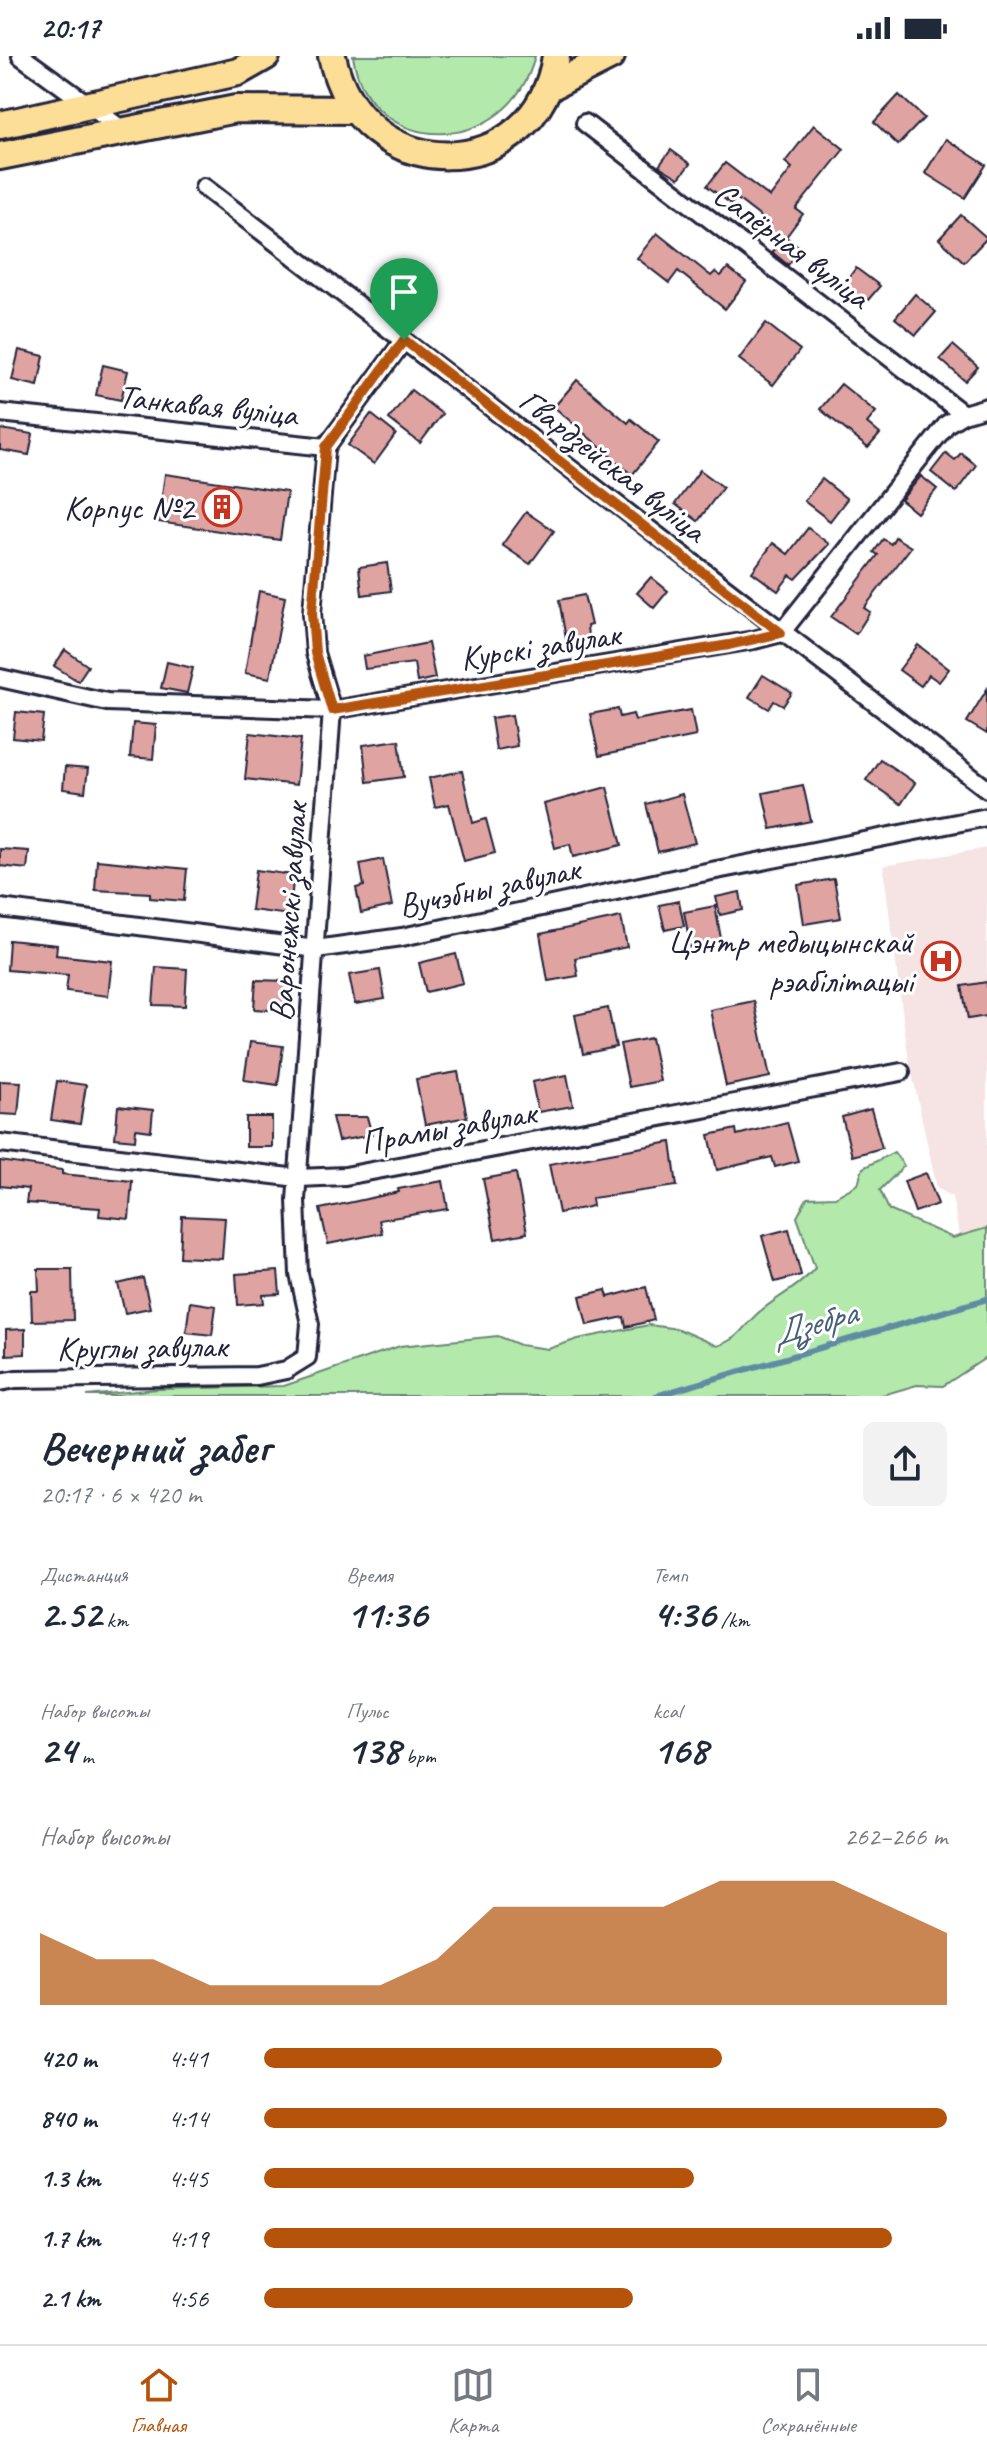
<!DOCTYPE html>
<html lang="ru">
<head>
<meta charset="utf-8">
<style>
  :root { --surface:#fff; --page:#f2f2f3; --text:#1f2937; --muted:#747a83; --line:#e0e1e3; --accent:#b45309 }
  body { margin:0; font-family:Caveat,sans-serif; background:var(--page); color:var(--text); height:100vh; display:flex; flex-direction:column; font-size:30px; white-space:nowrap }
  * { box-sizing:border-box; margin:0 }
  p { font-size:26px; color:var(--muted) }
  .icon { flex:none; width:44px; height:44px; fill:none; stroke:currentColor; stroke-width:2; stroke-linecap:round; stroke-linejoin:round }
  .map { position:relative; height:1340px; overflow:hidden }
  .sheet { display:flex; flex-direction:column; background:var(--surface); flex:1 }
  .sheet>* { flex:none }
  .pin { position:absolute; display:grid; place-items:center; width:68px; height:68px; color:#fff; margin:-82px -34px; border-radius:50% 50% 50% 0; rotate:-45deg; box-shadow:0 0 8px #0007 }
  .pin .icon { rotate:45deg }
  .round { display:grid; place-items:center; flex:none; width:84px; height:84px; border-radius:12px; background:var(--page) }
  .head { display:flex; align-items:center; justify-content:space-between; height:136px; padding:0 40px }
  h1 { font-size:44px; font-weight:700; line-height:60px }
  .metrics { display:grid; grid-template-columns:repeat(3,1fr); gap:12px; height:136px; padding:8px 40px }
  .metrics div { display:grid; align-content:center }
  .metrics b { font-size:40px; font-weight:700 }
  .metrics small { font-size:22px; font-weight:400 }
  .metrics p { font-size:22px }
  .chart { height:224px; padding:16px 40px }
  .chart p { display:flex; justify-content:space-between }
  .chart svg { width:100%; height:144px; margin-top:8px; fill:var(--accent); opacity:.7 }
  ul { padding:0 40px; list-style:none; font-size:26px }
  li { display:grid; grid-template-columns:128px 96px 1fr; align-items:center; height:60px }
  li i { height:20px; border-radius:10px; background:var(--accent) }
  .status { display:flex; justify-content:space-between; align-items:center; height:56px; padding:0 40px; background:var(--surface); direction:ltr }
  .status svg { height:22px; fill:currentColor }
  .dock { display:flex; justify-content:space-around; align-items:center; height:112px; border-top:2px solid var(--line); background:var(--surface); font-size:22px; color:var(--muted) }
  .dock a { display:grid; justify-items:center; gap:4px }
  .dock .active { color:var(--accent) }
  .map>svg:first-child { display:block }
</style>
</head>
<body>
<div class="status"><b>20:17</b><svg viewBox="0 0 49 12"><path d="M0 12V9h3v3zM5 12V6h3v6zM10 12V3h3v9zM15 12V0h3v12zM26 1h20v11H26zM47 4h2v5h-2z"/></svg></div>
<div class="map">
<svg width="987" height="1340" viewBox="0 0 987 1340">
  <rect width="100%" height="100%" fill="#fff"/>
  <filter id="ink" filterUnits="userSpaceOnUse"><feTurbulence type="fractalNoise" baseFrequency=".0125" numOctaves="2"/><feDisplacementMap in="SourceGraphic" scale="16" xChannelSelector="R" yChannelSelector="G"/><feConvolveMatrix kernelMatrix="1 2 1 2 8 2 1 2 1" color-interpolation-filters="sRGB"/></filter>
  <g filter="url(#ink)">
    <path fill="#f5e4e3" d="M987,792V1195L963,1199L952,1141L937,1132L908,999L883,810Z"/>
    <g fill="#b3eaac" stroke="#6a8674" stroke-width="2">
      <path d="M353,0H535C509,103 368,103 353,0Z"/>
      <path d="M894,1096L904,1110L880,1134L889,1154L953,1182L987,1172V1301L943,1330L917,1329L879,1340H87L157,1333L284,1330L400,1290L498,1280L520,1289L548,1293L578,1283L649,1269L678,1273L717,1290C740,1282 740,1274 756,1259C775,1241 798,1233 815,1212L797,1161L807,1142L835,1141L858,1128L863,1112Z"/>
    </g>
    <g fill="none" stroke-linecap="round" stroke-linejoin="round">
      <path stroke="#5f8ca2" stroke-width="6" d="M656,1340L987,1243"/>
    </g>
    <g fill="#dfa4a1" stroke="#22223b" stroke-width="2">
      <path d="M899,39L924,62L898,89L874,66Z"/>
      <path d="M814,69L844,93L796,153L803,158L786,181L801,192L788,209L772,196L779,186L766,176L771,169L736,142L731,148L707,130L725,107L770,141L792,112L785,106Z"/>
      <path d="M946,83L986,109L965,142L925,117Z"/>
      <path d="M671,94L690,108L679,122L659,110Z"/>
      <path d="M961,159L987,182L964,206L939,183Z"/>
      <path d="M657,177L711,220L715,216L721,220L728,212L746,226L725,253L678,215L669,227L637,202Z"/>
      <path d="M856,212L880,230L868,244L863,240L858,247L840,233Z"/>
      <path d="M915,238L936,256L916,279L895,262Z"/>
      <path d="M766,267L800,294L773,329L739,303Z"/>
      <path d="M953,289L978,311L965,325L940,303Z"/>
      <path d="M19,294L44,300L38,330L12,324Z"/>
      <path d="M103,309L128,315L121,344L96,339Z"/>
      <path d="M577,324L628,367L631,363L659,386L632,419L554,351Z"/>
      <path d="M841,328L876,356L867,367L880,378L868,392L820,353Z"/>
      <path d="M411,334L442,358L420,387L389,363Z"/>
      <path d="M371,358L396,378L374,408L348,389Z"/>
      <path d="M0,373L33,378L29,399L0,394Z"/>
      <path d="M946,397L955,404L961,397L976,409L956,436L931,416Z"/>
      <path d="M700,414L723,431L698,465L675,448Z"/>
      <path d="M165,418L287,436L280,484L158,466Z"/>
      <path d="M921,420L937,433L917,457L901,444Z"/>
      <path d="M822,423L847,443L830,465L804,445Z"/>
      <path d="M526,456L554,475L530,508L502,489Z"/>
      <path d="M808,472L829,488L796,523L790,519L778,535L752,516L773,487L788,498Z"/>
      <path d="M895,481L911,491L864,552L870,556L856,578L831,561L878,499L874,496L883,483L891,488Z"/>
      <path d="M387,507L391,535L362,539L359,511Z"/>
      <path d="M651,521L668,535L654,552L637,537Z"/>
      <path d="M259,535L285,541L270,622L245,617Z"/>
      <path d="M584,539L591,569L587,570L589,591L568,594L559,544Z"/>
      <path d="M428,587L435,622L417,626L414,607L365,613L363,600Z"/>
      <path d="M918,589L949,613L939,626L929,619L921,630L899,614Z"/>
      <path d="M65,594L88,610L78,625L54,610Z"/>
      <path d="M167,606L193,612L187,637L161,632Z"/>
      <path d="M763,619L792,637L783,650L774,645L769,653L749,641Z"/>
      <path d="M987,633V678L967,666Z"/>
      <path d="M618,653L620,661L633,658L635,664L691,654L696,680L599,700L590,658Z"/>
      <path d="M16,656L44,659L41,685L13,682Z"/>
      <path d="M512,659L517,690L496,694L491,662Z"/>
      <path d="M133,667L156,669L153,703L130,701Z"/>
      <path d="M250,677L301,683L296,729L245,723Z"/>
      <path d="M399,684L404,721L367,726L363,689Z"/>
      <path d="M880,703L915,727L901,748L866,724Z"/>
      <path d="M65,711L88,713L85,736L63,733Z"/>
      <path d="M462,715L473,767L486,763L495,797L464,805L449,748L435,751L429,722Z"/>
      <path d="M803,729L811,765L771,773L763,737Z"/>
      <path d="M607,731L622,789L573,801L570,788L555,792L544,748Z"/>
      <path d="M682,738L695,787L658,796L646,748Z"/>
      <path d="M0,793L29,795L27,813L0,810Z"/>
      <path d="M383,803L392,850L361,857L356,832L364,830L360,808Z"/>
      <path d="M97,804L187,813L184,845L150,842V837L95,834Z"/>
      <path d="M256,814L294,819L289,859L251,854Z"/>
      <path d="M834,823L841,862L804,868L798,829Z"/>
      <path d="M740,836L743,854L720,859L716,841Z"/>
      <path d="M679,845L684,870L665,874L659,849Z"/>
      <path d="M715,850L722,888L691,894L684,856Z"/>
      <path d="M621,861L627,891L575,902L578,920L548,925L540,878Z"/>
      <path d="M9,884L57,889L56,899L112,905L108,940L66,935L68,919L7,914Z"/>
      <path d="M456,898L463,927L426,936L419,907Z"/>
      <path d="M156,911L187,913L185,950L153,949Z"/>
      <path d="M380,914L385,943L355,948L349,919Z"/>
      <path d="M256,924L286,925L285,955L254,953Z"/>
      <path d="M987,926V960L968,963L962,930Z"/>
      <path d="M754,945L770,1021L726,1030L710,954Z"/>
      <path d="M608,952L616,991L583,998L575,959Z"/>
      <path d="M651,982L660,1025L629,1031L620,988Z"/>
      <path d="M250,986L283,990L278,1029L244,1024Z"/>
      <path d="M458,1016L467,1061L425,1069L416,1023Z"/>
      <path d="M567,1019L573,1050L538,1056L532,1026Z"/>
      <path d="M0,1025L21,1026L18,1059L0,1058Z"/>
      <path d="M57,1025L86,1029L80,1068L51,1064Z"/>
      <path d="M118,1050L153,1054L151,1075L136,1073L135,1084L115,1082Z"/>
      <path d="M871,1053L882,1092L852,1100L842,1061Z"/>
      <rect x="246" y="1061" width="26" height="30"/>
      <path d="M332,1061H367L372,1079L338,1085Z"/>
      <path d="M787,1066L798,1105L775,1111L772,1101L717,1114L709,1079L736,1073L737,1079Z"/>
      <path d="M671,1086L677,1130L592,1142L593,1150L559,1157L549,1108Z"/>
      <path d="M0,1105L62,1114V1118L132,1125L129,1163L99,1160L100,1152L26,1147L28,1133L0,1130Z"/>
      <path d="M516,1117L527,1177L495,1183L483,1123Z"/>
      <path d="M926,1117L938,1148L915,1156L904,1125Z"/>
      <path d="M443,1125L448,1153L379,1164L382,1177L328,1188L320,1153L399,1136L398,1133Z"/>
      <path d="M182,1160L225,1162L222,1203L180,1201Z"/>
      <path d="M789,1173L801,1219L775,1226L762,1180Z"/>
      <path d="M38,1213H72L73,1264L32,1265L31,1235H39Z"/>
      <path d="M278,1215L280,1238L263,1239L264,1247L238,1249L236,1218Z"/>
      <path d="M143,1222L150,1252L125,1257L118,1228Z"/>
      <path d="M646,1231L654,1264L626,1271L624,1261L587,1269L580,1240L606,1234L608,1241Z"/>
      <path d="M190,1246L216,1250L212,1279L186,1276Z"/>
      <path d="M25,1273V1298L6,1299V1274Z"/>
    </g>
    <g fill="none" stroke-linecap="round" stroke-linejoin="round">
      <defs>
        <g id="street">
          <path d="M21,0L123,74"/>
          <path d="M585,67L963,358"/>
          <path d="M204,131L987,733"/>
          <path d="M0,357L326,391L404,284"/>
          <path d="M0,622L107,646L332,654L754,584L781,577L947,368L963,358L987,351"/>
          <path d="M0,852L316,893L402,881L691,819L987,761"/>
          <path d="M0,1087L298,1122L345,1120L901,1016"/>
          <path d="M0,1326L16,1323L257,1320L286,1314L307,1301L310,1268L299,1218L296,1144L332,654L315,597L312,557L326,391"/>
        </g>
        <g id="primary">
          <path d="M332,0C360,133 537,132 556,0"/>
          <path d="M548,32L611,0"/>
          <path d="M0,69L238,16L266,0"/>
          <path d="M0,100L236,53L353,54"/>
        </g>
      </defs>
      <use href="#street" stroke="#22223b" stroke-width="22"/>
      <use href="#primary" stroke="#22223b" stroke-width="32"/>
      <use href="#street" stroke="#fff" stroke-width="16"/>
      <use href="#primary" stroke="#fcde96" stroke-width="26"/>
    </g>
  </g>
  <g fill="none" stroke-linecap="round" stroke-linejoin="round" filter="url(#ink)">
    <defs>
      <path id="route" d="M404,284L781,577L729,589L332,654L315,597L312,557L326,391Z"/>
    </defs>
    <use href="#route" stroke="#fff" stroke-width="16"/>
    <use href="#route" stroke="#b45309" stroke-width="10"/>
  </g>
  <defs>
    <symbol id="building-ring" viewBox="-11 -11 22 22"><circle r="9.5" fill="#fff" stroke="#c8321e" stroke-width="1.5"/><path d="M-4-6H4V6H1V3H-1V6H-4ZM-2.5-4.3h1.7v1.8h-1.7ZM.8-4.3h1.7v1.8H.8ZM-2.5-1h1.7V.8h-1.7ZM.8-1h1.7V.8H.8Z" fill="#c8321e"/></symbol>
    <symbol id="hospital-ring" viewBox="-11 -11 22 22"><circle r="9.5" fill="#fff" stroke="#c8321e" stroke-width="1.5"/><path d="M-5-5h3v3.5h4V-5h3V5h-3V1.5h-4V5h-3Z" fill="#c8321e"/></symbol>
  </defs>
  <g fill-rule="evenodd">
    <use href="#building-ring" x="200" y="429" width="44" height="44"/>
    <use href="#hospital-ring" x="919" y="883" width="44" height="44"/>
  </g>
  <g text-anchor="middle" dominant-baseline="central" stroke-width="6" stroke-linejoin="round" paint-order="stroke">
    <g font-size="34" fill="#22223b" stroke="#fff">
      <text transform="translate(792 189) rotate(37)">Сапёрная вуліца</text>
      <text transform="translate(208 349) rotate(6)">Танкавая вуліца</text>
      <text transform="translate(613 409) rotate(38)">Гвардзейская вуліца</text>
      <text transform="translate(540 590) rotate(-9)">Курскі завулак</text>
      <text transform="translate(489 831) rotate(-12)">Вучэбны завулак</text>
      <text transform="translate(288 856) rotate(-86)">Варонежскі завулак</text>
      <text transform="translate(448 1071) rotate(-10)">Прамы завулак</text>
      <text transform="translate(142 1291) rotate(-1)">Круглы завулак</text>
    </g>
    <g font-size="34" fill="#22223b" stroke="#fff" text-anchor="end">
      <text x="194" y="451">Корпус №2</text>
      <text x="913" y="885">Цэнтр медыцынскай<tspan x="913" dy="39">рэабілітацыі</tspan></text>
    </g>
    <g font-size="36" font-style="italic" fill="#456077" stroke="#fff">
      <text transform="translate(814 1267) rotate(-16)">Дзебра</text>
    </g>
  </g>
</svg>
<div class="pin" style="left:404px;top:284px;background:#1e9e55"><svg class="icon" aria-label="arrive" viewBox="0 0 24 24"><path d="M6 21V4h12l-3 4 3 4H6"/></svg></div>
</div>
<section class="sheet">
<div class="head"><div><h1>Вечерний забег</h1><p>20:17 · 6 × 420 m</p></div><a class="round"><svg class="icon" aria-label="share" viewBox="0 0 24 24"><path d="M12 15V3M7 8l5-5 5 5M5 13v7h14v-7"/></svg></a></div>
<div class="metrics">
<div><p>Дистанция</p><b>2.52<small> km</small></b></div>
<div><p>Время</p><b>11:36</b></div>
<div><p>Темп</p><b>4:36<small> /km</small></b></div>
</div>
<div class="metrics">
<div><p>Набор высоты</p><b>24<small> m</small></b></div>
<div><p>Пульс</p><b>138<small> bpm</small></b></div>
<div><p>kcal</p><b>168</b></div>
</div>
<div class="chart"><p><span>Набор высоты</span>262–266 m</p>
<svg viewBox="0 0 160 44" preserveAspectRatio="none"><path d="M0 44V22L10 30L20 30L30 38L40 38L50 38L60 38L70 30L80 14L90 14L100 14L110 14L120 6L130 6L140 6L150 14L160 22V44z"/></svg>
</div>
<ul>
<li><b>420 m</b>4:41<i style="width:67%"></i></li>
<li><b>840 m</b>4:14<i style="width:100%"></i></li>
<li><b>1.3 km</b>4:45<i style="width:63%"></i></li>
<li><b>1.7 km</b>4:19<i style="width:92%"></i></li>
<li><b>2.1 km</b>4:56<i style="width:54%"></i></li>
</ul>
</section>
<nav class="dock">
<a class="active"><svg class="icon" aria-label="home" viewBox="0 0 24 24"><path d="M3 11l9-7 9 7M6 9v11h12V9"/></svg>Главная</a>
<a><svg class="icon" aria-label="map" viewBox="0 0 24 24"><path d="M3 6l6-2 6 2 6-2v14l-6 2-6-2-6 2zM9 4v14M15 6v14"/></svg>Карта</a>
<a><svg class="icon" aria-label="saved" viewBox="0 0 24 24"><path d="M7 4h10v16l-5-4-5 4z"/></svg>Сохранённые</a>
</nav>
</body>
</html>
